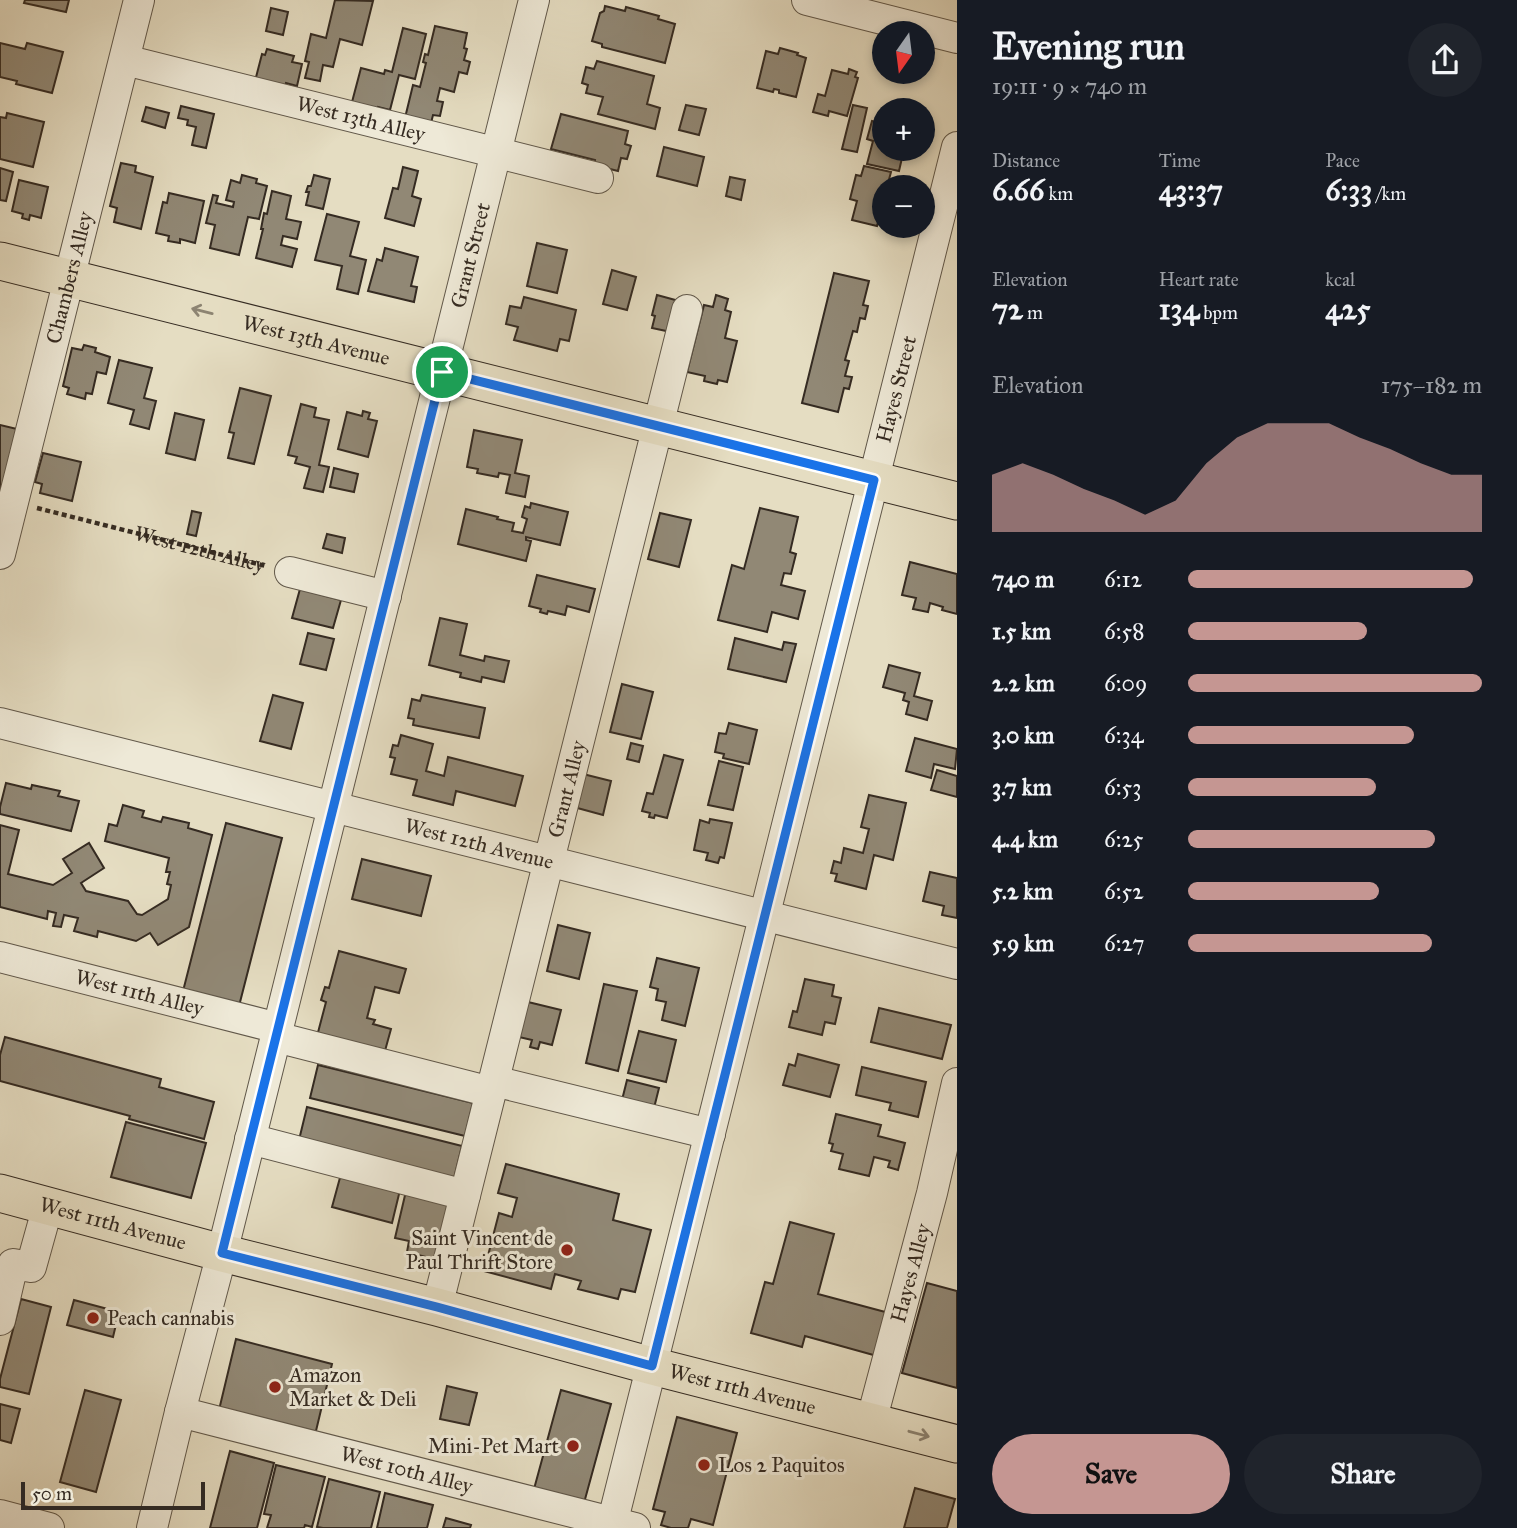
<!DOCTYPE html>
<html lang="en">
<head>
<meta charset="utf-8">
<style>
  :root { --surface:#171b24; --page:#20242c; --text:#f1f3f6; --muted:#9ea1a6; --accent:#c59692 }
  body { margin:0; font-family:"IM FELL Great Primer",serif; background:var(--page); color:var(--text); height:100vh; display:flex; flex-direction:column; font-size:26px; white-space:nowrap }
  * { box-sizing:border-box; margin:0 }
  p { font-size:23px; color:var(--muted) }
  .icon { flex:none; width:38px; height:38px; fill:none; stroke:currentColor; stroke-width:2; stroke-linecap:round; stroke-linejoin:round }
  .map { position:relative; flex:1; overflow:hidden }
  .details { display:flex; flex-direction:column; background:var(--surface); width:560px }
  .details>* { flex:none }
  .needle { width:46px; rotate:194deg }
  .tools { position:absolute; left:872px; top:21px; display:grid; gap:14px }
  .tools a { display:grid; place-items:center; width:63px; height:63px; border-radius:50%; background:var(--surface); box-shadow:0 4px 10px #0003; font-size:35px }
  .scale { position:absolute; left:21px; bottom:18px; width:184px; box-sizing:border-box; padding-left:7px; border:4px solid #352b22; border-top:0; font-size:19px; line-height:24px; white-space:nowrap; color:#352b22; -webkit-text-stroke:5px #eee9d7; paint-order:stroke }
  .pin { position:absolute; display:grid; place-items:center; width:60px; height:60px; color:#fff; margin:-30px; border:4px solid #fff; border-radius:50%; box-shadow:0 2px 7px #0007 }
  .round { display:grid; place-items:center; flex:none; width:74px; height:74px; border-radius:37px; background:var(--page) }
  .headline { display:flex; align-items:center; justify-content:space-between; height:119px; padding:0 35px }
  h1 { font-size:38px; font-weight:700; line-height:52px }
  .metrics { display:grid; grid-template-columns:repeat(3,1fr); gap:10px; height:119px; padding:7px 35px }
  .metrics div { display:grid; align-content:center }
  .metrics b { font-size:30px; font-weight:700 }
  .metrics small { font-size:19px; font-weight:400 }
  .metrics p { font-size:19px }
  .chart { height:196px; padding:14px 35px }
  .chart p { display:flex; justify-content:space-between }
  .chart svg { width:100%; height:126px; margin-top:7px; fill:var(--accent); opacity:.7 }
  .action { display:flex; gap:14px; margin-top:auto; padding:14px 35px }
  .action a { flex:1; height:80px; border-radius:42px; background:var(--accent); color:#111; font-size:28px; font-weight:700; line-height:80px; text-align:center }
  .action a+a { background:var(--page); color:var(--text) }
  ul { padding:0 35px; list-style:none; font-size:23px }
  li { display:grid; grid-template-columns:112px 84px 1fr; align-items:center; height:52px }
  li i { height:18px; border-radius:9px; background:var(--accent) }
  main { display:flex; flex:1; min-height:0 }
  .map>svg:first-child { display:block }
</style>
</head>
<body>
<main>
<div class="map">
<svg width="957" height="1528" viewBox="0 0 957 1528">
  <rect width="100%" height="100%" fill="#e5ddc2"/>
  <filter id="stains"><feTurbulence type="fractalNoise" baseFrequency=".00286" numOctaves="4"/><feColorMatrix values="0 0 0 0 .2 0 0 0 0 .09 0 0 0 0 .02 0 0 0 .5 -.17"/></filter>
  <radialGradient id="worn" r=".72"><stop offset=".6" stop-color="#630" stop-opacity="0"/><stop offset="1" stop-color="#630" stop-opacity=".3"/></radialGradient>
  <g fill="#918875" stroke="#352b22" stroke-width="2">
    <path d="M25,0H69L66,12L24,3Z"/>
    <path d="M335,0L373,1L362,45L340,39L333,67L323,65L320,81L305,78L309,62L305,61L311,34L326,38Z"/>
    <path d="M605,6L625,11L626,7L659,16L658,19L675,24L665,63L602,47V44L592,41L600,13L604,11Z"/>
    <path d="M271,8L288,12L283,35L266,31Z"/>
    <path d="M435,26L467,33L464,48L467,49L464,60L470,62L467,74L459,72L454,92L440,88L437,101L443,102L440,116L433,115L430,127L404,122L413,85L420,87L426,63L423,62L425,54L428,55Z"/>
    <path d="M403,28L426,34L415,79L399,75L390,110L378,107L376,116L352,102L361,68L384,74L385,70L392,72Z"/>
    <path d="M0,43L25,49L27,43L63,52L52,93L16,84L17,81L0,77Z"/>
    <path d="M780,48L798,53L797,55L806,58L796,97L779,93V90L774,89L773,92L757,88L766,51L778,54Z"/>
    <path d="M267,49L294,56L292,62L302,64L297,86L286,83L284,92L254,85L262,54L265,55Z"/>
    <path d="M597,61L654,76L647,104L660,108L655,129L598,114L603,97L586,93L588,85L582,83L586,67L594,69Z"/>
    <path d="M849,69L857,72L855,77L858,78L847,116L829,111L828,116L813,112L818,94L825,96L832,70L848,74Z"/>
    <path d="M686,105L706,109L699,135L679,130Z"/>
    <path d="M853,105L867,108L857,152L842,149Z"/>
    <path d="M181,106L214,114L206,148L192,145L196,127L187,125L188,120L178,118Z"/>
    <path d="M146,107L169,113L165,128L142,121Z"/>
    <path d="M7,113L44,122L33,167L0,159V117L6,118Z"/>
    <path d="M561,114L628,131L625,144L631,146L627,159L621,158L618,171L594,165L595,160L551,149Z"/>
    <path d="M872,121L884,124L881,142L884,143V149H904L899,171L867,164L873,141L867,139Z"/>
    <path d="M664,147L704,157L697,186L657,176Z"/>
    <path d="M121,163L136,166L135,172L153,177L141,229L114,222L117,208L110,206Z"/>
    <path d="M864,166L891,172L887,187H884V216L880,215L877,226L852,220L857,201L850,199L856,175L861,176Z"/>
    <path d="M403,167L418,171L412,196L421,199L414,226L385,218L393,188L398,189Z"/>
    <path d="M0,168L13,172L6,201L0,200Z"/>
    <path d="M242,175L257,179L256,183L267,186L259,219L248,217L239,255L210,248L215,225L206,223L213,195L218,196L216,203L233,207L234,202L226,200L231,180L240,183Z"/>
    <path d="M314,175L330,179L323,209L306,205L309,192H306L308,186H311Z"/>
    <path d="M730,177L745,180L741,200L726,196Z"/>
    <path d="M19,180L48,187L41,218L30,215L29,220L22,218L23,214L12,211Z"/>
    <path d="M272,191L291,196L286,219L301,222L297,239L283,236L281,245L297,249L292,267L256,258L263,229H261L264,213L267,214Z"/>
    <path d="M169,193L204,201L195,243L180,239V243L168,241L169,236L156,233L163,202L167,203Z"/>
    <path d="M327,214L359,222L350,256L366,260L358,294L337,289L342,266L315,260Z"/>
    <path d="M537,243L567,250L557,293L527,286Z"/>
    <path d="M385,248L418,257L411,286L417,287L414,302L368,291L377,259L382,261Z"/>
    <path d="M612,270L636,277L627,310L603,304Z"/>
    <path d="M834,273L869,281L863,305L868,306L865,319L860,318L857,332L853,331L845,360L849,361L845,376L852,377L849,389L844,388L838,412L802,403Z"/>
    <path d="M657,295L679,301L671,332L652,328L655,316L652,315Z"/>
    <path d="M716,295L728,299L725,310L731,312L725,338L737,341L727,382L718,380L717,384L704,381L705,376L687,372L704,305L713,307Z"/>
    <path d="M524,297L576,310L569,341L560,339L557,351L514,340L518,327L506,324L510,306L521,308Z"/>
    <path d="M84,345L96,348L95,352L110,357L106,374L97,372L92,394L86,393L85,399L67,394L69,388L63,386L72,348L82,350Z"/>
    <path d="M119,360L152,368L144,398L156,401L149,429L130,424L134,410L108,403Z"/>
    <path d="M240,388L271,396L254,464L228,458L234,433L229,432Z"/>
    <path d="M301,404L316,408L314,417L329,420L319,465L329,467L323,492L304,488L310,467L295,463L297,457L288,455Z"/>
    <path d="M363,411L370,413L368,419L377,421L368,457L338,449L347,412L362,416Z"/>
    <path d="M175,413L204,420L195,460L166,453Z"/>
    <path d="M0,425L17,429L0,532Z"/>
    <path d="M474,430L522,440L515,473L529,476L525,497L506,493L510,475L499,473L498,477L477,473L478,469L467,467Z"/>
    <path d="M43,453L81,462L72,501L40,493L42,484L35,482Z"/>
    <path d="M334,468L358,474L354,492L330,487Z"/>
    <path d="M531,503L568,512L560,545L526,537V540L531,541L526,561L458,544L466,509L498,517L497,519L514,523L512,531L523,533L527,519L522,517L525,506L530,508Z"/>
    <path d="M760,508L798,517L790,552L796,554L791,574L784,573L781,585L805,591L798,619L772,612L767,632L718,620L732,565L744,569Z"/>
    <path d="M192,511L201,513L196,536L187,534Z"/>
    <path d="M660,513L691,520L679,567L648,559Z"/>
    <path d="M327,534L345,538L342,553L323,548Z"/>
    <path d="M910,562L957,574V614L942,610L943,607L930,603L928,612L913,609L916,598L902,595Z"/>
    <path d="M537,575L595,589L589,612L567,606L565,615L548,611L547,614L540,612L541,609L529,606Z"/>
    <path d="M300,589L341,600L333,628L292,618Z"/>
    <path d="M440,618L467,624L460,655L484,661L485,656L509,661L504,682L482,677L481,682L460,677L461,673L429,665Z"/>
    <path d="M308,633L334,639L326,670L300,664Z"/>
    <path d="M735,638L782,650L784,642L796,644L786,682L728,669Z"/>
    <path d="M889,665L920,673L914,696L932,701L927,720L906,714L909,702L903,700L905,693L883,687Z"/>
    <path d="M622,684L653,692L641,739L610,732Z"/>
    <path d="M273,695L303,703L291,749L260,741Z"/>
    <path d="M422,695L485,708L479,738L413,725L414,719L408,718L412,699L420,701Z"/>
    <path d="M729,723L757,730L749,764L723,758L724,754L715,752L719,733L726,734Z"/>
    <path d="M401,735L433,744L426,771L444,776L448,757L523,776L515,806L456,791L453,805L413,795L417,780L391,774L395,758L390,757L393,745L398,746Z"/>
    <path d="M915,738L957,749L955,769L934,764L931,778L906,771Z"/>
    <path d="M631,743L643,746L639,762L627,759Z"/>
    <path d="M664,755L683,760L667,818L655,815L654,818L649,817L650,813L642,811L647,793L653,794Z"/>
    <path d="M719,761L743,767L733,810L708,805Z"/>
    <path d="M937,770L957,776V797L931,790Z"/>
    <path d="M579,773L611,781L603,815L570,806Z"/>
    <path d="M6,783L31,789L32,785L60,791L58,796L79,801L71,831L0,814V807Z"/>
    <path d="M869,795L906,803L893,860L874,855L866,889L835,881L837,874L831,873L834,861L841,863L844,848L863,853L869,829L861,827Z"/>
    <path d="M123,805L144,811L142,817L161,822L163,817L189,823L188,828L212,835L189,927L158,945L150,933L136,941L98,931L97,937L74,931L78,918L64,915L61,927L53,926L56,913L48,911L47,919L0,907V825L19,830L8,874L53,885L72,873L63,859L89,843L104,868L81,883L86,891L128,901L137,914L142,915L168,899L171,885L167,884L170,872H166L169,858L105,841L109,824L117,826Z"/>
    <path d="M710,819L732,823L724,858L720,857L718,863L706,860L708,853L694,850L700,820L709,823Z"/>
    <path d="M226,823L282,838L238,1010L182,995Z"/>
    <path d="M362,859L431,876L421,916L352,899Z"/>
    <path d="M930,872L957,878V918L942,915L944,906L923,901Z"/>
    <path d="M558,925L590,933L579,979L547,971Z"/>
    <path d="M339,951L406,969L399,993L375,987L367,1018L375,1020L373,1024L391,1029L383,1058L316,1040L326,1002L321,1000L325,987L329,988Z"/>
    <path d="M657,958L699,968L685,1026L662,1020L666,1002L656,1000L658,989L650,987Z"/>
    <path d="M805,979L834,985L832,996L841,998L835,1024L825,1022L822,1035L789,1027L793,1011L797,1012Z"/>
    <path d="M604,984L637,991L618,1071L586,1063Z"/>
    <path d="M528,1002L561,1010L552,1045L540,1042L538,1049L530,1047L532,1040L519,1037Z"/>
    <path d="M879,1008L951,1025L942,1059L871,1042Z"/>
    <path d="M639,1031L676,1040L666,1082L628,1073Z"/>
    <path d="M5,1037L161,1079L159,1087L214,1102L204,1139L129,1119L130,1116L0,1081V1055Z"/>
    <path d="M798,1054L839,1065L830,1097L783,1085L789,1064L795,1066Z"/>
    <path d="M318,1065L473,1103L465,1136L310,1098Z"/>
    <path d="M862,1067L926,1082L918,1117L889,1110L891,1103L856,1095Z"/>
    <path d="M627,1080L659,1088L653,1112L621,1104Z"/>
    <path d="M307,1107L462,1146L454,1179L299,1140Z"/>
    <path d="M836,1114L881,1125L878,1136L905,1143L898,1170L888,1167L890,1161L874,1157L869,1176L839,1169L843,1154L831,1151L833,1144L829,1143Z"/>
    <path d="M126,1122L206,1143L191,1198L111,1177Z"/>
    <path d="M506,1164L619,1194L613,1220L651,1230L635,1292L621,1289L618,1299L578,1289L581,1281L555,1274L551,1289L484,1271L499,1213L512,1217L517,1198L498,1193Z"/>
    <path d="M341,1174L400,1190L392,1223L332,1207Z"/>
    <path d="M406,1191L452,1203L437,1260L407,1252L409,1241L395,1238Z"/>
    <path d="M790,1222L834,1234L818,1294L889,1313L877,1356L805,1336L802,1347L751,1333L765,1282L773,1284Z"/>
    <path d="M927,1283L957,1291V1388L902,1373Z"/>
    <path d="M21,1299L51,1307L29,1394L0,1387V1379Z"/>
    <path d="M74,1300L119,1312L113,1337L67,1325Z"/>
    <path d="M236,1339L332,1364L315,1435L219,1410Z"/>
    <path d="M447,1386L477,1393L469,1425L440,1419Z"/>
    <path d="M85,1390L121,1400L96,1492L60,1482Z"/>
    <path d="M561,1390L611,1404L584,1503L534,1489Z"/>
    <path d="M0,1404L20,1409L11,1443L0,1440Z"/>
    <path d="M677,1417L737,1433L713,1525L691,1519L688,1528H671L661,1525L665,1512L653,1509Z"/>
    <path d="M230,1451L274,1463L257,1528H210Z"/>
    <path d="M276,1465L325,1477L312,1527L305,1525L304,1528H267L271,1515L264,1514Z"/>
    <path d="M329,1479L380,1492L371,1528H323L317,1527Z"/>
    <path d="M915,1488L955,1499L947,1528H904Z"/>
    <path d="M385,1493L433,1505L427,1528H377Z"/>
    <path d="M446,1518L471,1525L470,1528H443Z"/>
  </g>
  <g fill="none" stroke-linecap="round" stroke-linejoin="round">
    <defs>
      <g id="minor">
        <path d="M807,0L957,38"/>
        <path id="s2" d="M125,60L598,178"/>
        <path id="s3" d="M0,554L139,0"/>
        <path d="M290,572L386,596"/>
        <path id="s4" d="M0,723L957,964"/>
        <path id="s5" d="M0,957L278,1028"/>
        <path d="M276,1037L491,1092"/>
        <path d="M494,1081L710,1134"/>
        <path d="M250,1139L465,1195"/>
        <path id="s6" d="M437,1307L687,310"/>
        <path d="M0,1320L13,1264L31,1267L48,1206"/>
        <path id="s7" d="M180,1412L635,1528"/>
        <path id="s8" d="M871,1422L932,1193L957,1083"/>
        <path d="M0,1515L49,1528"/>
        <path id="s9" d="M152,1528L180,1412L222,1253L534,0"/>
        <path id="s10" d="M611,1528L957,147"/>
      </g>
      <g id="major">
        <path id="s11" d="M0,261L957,501"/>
        <path id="s12" d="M0,1193L222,1253L437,1307L652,1366L957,1444"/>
      </g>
    </defs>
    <use href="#minor" stroke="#61584a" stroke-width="32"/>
    <use href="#major" stroke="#352b22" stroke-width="39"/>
    <path stroke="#352b22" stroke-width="4.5" stroke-dasharray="5 3.5" stroke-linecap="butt" id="s1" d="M37,508L266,566"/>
    <use href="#minor" stroke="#eee9d7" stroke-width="30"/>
    <use href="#major" stroke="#e5ddc2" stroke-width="37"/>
  </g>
  <defs><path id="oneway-shaft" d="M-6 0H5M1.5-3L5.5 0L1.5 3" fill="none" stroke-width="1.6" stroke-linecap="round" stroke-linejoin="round" transform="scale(1.75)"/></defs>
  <g stroke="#8d8472">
    <use href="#oneway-shaft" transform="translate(202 311) rotate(-166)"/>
    <use href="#oneway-shaft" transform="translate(919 1434) rotate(15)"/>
  </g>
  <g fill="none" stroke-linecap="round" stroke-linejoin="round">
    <defs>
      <path id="route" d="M442,372L874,480L652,1366L437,1307L222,1253Z"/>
    </defs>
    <use href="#route" stroke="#fff" stroke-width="14"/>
    <use href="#route" stroke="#1a73e8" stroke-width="9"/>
  </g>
  <g fill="#8f2418" stroke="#eee9d7" stroke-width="2.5">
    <circle cx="567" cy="1250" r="7"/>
    <circle cx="93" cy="1318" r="7"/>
    <circle cx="275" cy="1387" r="7"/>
    <circle cx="573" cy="1446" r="7"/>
    <circle cx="704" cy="1465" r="7"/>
  </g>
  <g text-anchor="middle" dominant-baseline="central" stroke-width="6" stroke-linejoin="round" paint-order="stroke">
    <g font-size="21" fill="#352b22" stroke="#eee9d7">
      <text stroke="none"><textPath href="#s2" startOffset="243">West 13th Alley</textPath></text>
      <text stroke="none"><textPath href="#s9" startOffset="1312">Grant Street</textPath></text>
      <text stroke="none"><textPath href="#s3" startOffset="285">Chambers Alley</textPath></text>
      <text stroke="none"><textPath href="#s11" startOffset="326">West 13th Avenue</textPath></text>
      <text stroke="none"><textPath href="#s10" startOffset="1174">Hayes Street</textPath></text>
      <text stroke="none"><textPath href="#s1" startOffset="168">West 12th Alley</textPath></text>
      <text stroke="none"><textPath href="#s6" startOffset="534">Grant Alley</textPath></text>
      <text stroke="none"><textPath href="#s4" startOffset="494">West 12th Avenue</textPath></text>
      <text stroke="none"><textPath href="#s5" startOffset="144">West 11th Alley</textPath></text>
      <text stroke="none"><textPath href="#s12" startOffset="117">West 11th Avenue</textPath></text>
      <text stroke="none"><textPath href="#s8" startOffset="154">Hayes Alley</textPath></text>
      <text stroke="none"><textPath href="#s12" startOffset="768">West 11th Avenue</textPath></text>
      <text stroke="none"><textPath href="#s7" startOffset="234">West 10th Alley</textPath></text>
    </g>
    <g font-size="21" fill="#352b22" stroke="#eee9d7" text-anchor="start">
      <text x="553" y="1238" text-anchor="end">Saint Vincent de<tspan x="553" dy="24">Paul Thrift Store</tspan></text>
      <text x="107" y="1318">Peach cannabis</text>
      <text x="289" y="1375">Amazon<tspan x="289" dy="24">Market &amp; Deli</tspan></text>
      <text x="559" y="1446" text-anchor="end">Mini-Pet Mart</text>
      <text x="718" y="1465">Los 2 Paquitos</text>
    </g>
  </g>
  <rect width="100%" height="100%" filter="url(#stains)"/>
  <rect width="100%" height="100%" fill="url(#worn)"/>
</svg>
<div class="tools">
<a><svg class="needle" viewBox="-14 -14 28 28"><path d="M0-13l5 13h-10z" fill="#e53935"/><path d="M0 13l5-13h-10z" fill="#9ea1a6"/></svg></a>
<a>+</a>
<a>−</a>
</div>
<div class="scale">50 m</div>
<div class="pin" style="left:442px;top:372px;background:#1e9e55"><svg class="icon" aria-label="arrive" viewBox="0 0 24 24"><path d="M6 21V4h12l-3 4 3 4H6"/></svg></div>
</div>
<section class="details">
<div class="headline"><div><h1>Evening run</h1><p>19:11 · 9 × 740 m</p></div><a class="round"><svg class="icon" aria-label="share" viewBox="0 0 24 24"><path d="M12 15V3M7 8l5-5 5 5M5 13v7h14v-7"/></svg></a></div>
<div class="metrics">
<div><p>Distance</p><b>6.66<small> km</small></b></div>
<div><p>Time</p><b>43:37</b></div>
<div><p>Pace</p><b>6:33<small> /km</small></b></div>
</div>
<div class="metrics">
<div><p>Elevation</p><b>72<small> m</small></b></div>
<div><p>Heart rate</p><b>134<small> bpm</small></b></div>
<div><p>kcal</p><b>425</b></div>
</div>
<div class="chart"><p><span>Elevation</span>175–182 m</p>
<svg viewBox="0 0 160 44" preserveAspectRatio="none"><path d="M0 44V24L10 20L20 24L30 29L40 33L50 38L60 33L70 20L80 11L90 6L100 6L110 6L120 11L130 15L140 20L150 24L160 24V44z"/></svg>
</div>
<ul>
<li><b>740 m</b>6:12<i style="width:97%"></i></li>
<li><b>1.5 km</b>6:58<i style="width:61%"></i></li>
<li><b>2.2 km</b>6:09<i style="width:100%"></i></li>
<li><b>3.0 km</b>6:34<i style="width:77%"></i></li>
<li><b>3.7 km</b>6:53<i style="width:64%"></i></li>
<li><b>4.4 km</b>6:25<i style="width:84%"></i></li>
<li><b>5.2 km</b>6:52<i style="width:65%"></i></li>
<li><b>5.9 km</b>6:27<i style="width:83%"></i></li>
</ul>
<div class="action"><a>Save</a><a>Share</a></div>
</section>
</main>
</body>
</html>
